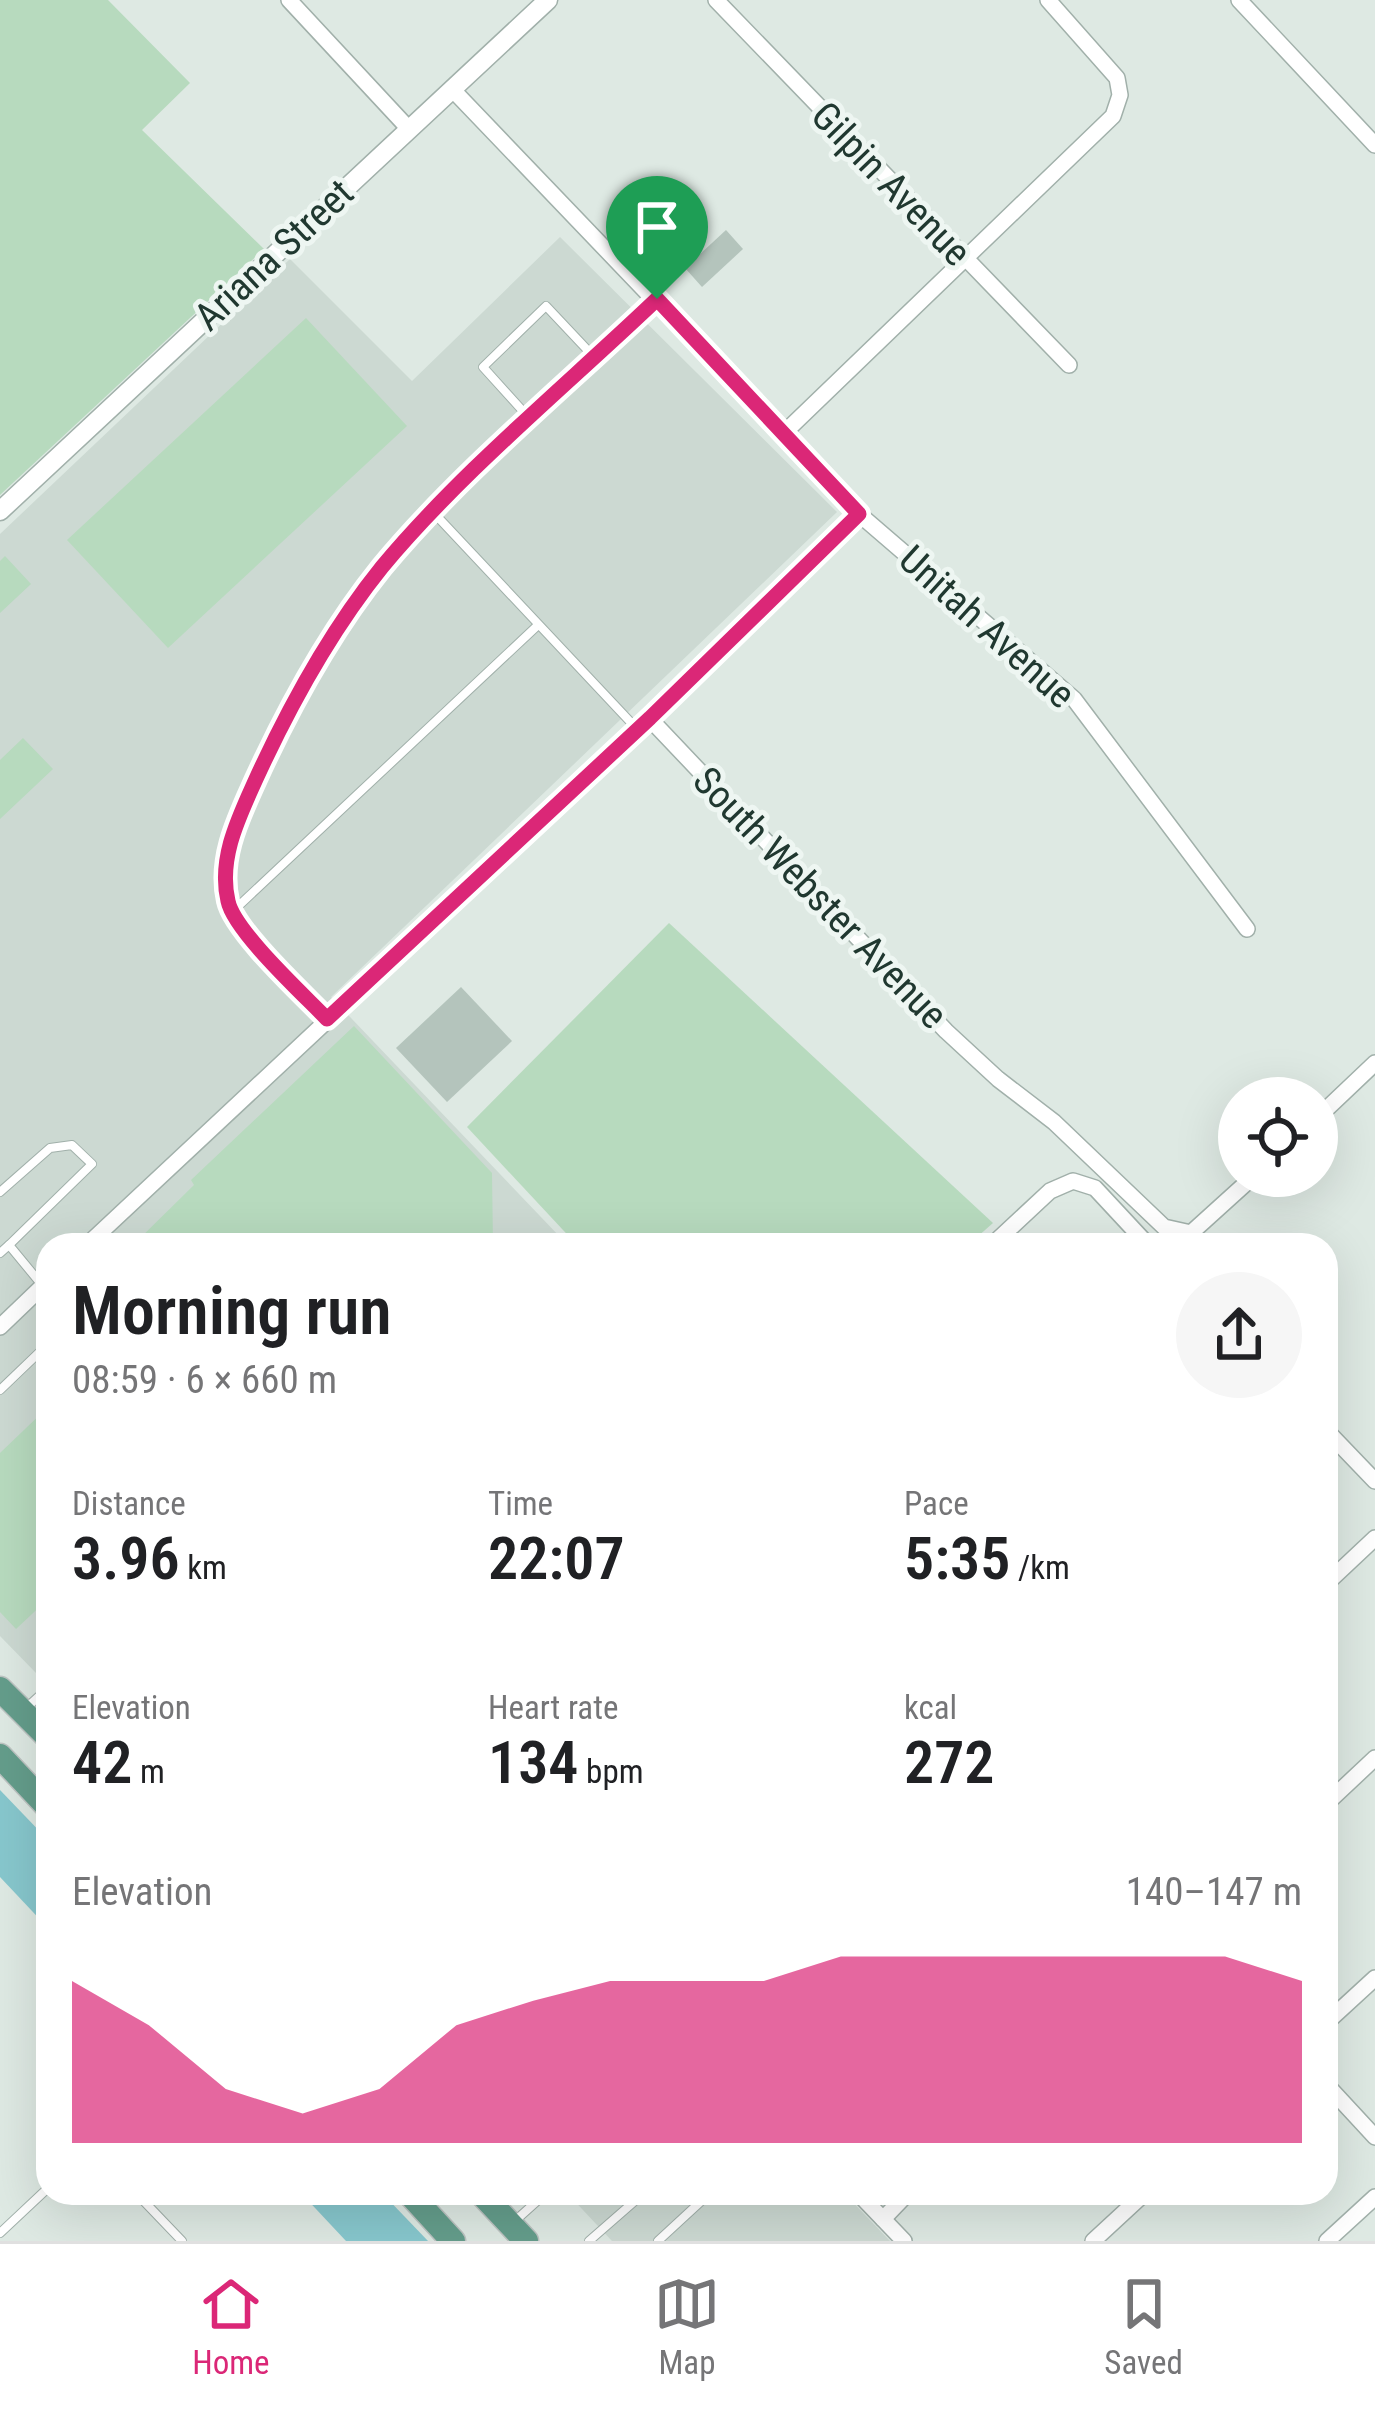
<!DOCTYPE html>
<html lang="en">
<head>
<meta charset="utf-8">
<style>
  :root { --surface:#fff; --page:#f6f6f6; --text:#202124; --muted:#757577; --line:#e0e0e0; --accent:#db2777 }
  body { margin:0; font-family:"Roboto Condensed",sans-serif; background:var(--page); color:var(--text); height:100vh; display:flex; flex-direction:column; font-size:45px; white-space:nowrap }
  * { box-sizing:border-box; margin:0 }
  p { font-size:39px; color:var(--muted) }
  .icon { flex:none; width:66px; height:66px; fill:none; stroke:currentColor; stroke-width:2; stroke-linecap:round; stroke-linejoin:round }
  .map { position:relative; flex:1; overflow:hidden }
  .details { position:absolute; left:36px; top:1233px; width:1302px; height:972px; display:flex; flex-direction:column; background:var(--surface); border-radius:36px; box-shadow:0 12px 48px #0002 }
  .details>* { flex:none }
  .tools { position:absolute; left:1218px; top:1077px; display:grid; gap:24px }
  .tools a { display:grid; place-items:center; width:120px; height:120px; border-radius:50%; background:var(--surface); box-shadow:0 12px 48px #0002; font-size:60px }
  .pin { position:absolute; display:grid; place-items:center; width:102px; height:102px; color:#fff; margin:-123px -51px; border-radius:50% 50% 50% 0; rotate:-45deg; box-shadow:0 0 12px #0007 }
  .pin .icon { rotate:45deg }
  .round { display:grid; place-items:center; flex:none; width:126px; height:126px; border-radius:63px; background:var(--page) }
  .summary { display:flex; align-items:center; justify-content:space-between; height:204px; padding:0 36px }
  h1 { font-size:66px; font-weight:600; line-height:90px }
  .metrics { display:grid; grid-template-columns:repeat(3,1fr); gap:18px; height:204px; padding:12px 36px }
  .metrics div { display:grid; align-content:center }
  .metrics b { font-size:60px; font-weight:600 }
  .metrics small { font-size:33px; font-weight:400 }
  .metrics p { font-size:33px }
  .chart { height:336px; padding:24px 36px }
  .chart p { display:flex; justify-content:space-between }
  .chart svg { width:100%; height:216px; margin-top:12px; fill:var(--accent); opacity:.7 }
  .dock { display:flex; justify-content:space-around; align-items:center; height:168px; border-top:3px solid var(--line); background:var(--surface); font-size:33px; color:var(--muted) }
  .dock a { display:grid; justify-items:center; gap:6px }
  .dock .selected { color:var(--accent) }
  .map>svg:first-child { display:block }
</style>
</head>
<body>
<div class="map">
<svg width="1375" height="2241" viewBox="0 0 1375 2241">
  <rect width="100%" height="100%" fill="#dee9e3"/>
  <g fill="#ccd9d2">
    <path d="M560,237L837,512L331,997L561,1238L554,1245H48V1661L36,1673L0,1636V534L290,259L412,381Z"/>
    <path d="M567,2193H844L890,2241H612Z"/>
  </g>
  <g fill="#b7dabe">
    <path d="M0,0H108L190,83L142,130L264,249L0,495Z"/>
    <path d="M306,318L407,426L168,648L67,540Z"/>
    <path d="M5,556L31,584L0,613V561Z"/>
    <path d="M23,738L53,769L0,819V760Z"/>
    <path d="M669,923L993,1223L968,1245H577L467,1127Z"/>
    <path d="M354,1026L492,1173L493,1245H133L194,1185L191,1180Z"/>
    <path d="M48,1407V1599L16,1629L0,1612V1453Z"/>
  </g>
  <g fill="#87c7cd">
    <path d="M0,1790L48,1840V1928L0,1877Z"/>
    <path d="M301,2193H382L428,2241H346Z"/>
  </g>
  <g fill="#b4c4bc">
    <path d="M726,230L743,249L702,287L685,268Z"/>
    <path d="M461,987L512,1041L447,1102L396,1048Z"/>
  </g>
  <g fill="none" stroke-linecap="round" stroke-linejoin="round">
    <defs>
      <g id="service">
        <path d="M530,419L483,367L546,306L595,358"/>
        <path d="M433,512L637,729"/>
        <path d="M232,912L537,626"/>
        <path d="M327,1019C304,994 235,931 228,901C218,859 239,818 256,780C289,707 331,630 382,568C459,472 567,386 656,300"/>
        <path d="M0,1192L50,1148L72,1145L92,1164L9,1245"/>
        <path d="M0,1253L9,1245L42,1285"/>
        <path d="M0,1390L48,1344"/>
        <path d="M24,1710L48,1688"/>
        <path d="M136,2193L182,2241"/>
        <path d="M516,2220L546,2193"/>
        <path d="M0,2233L48,2188"/>
        <path d="M589,2241L644,2193"/>
        <path d="M658,2241L710,2193"/>
      </g>
      <g id="minor">
        <path d="M289,0L409,129"/>
        <path d="M716,0L1069,365"/>
        <path d="M1239,0L1375,145"/>
        <path d="M452,89L859,514L1074,699L1247,929"/>
        <path d="M784,433L1113,116L1120,95L1117,78L1048,0"/>
        <path d="M650,719L946,1031L998,1079L1054,1122L1164,1227L1191,1233L1254,1176"/>
        <path d="M1317,1118L1375,1063"/>
        <path d="M87,1245L650,719L859,514"/>
        <path d="M992,1245L1050,1191L1073,1181L1095,1188L1148,1245"/>
        <path d="M0,1327L48,1281"/>
        <path d="M1326,1430L1375,1481"/>
        <path d="M1326,1584L1375,1538"/>
        <path d="M1326,1804L1375,1758"/>
        <path d="M1326,2023L1375,1978"/>
        <path d="M1326,2084L1375,2137"/>
        <path d="M858,2193L904,2241"/>
        <path d="M883,2219L908,2193"/>
        <path d="M1093,2241L1145,2193"/>
        <path d="M1327,2241L1375,2197"/>
      </g>
      <path id="tertiary" d="M0,511L548,0"/>
      <g id="primary">
        <path d="M0,1689L48,1737"/>
        <path d="M0,1756L48,1807"/>
        <path d="M409,2193L453,2241"/>
        <path d="M481,2193L526,2241"/>
      </g>
    </defs>
    <use href="#service" stroke="#a1b0aa" stroke-width="10"/>
    <use href="#minor" stroke="#a1b0aa" stroke-width="18"/>
    <use href="#tertiary" stroke="#a1b0aa" stroke-width="21"/>
    <use href="#primary" stroke="#bcc3c1" stroke-width="27"/>
    <use href="#service" stroke="#fff" stroke-width="8"/>
    <use href="#minor" stroke="#fff" stroke-width="15"/>
    <use href="#tertiary" stroke="#fff" stroke-width="18"/>
    <use href="#primary" stroke="#649d8b" stroke-width="24"/>
  </g>
  <g fill="none" stroke-linecap="round" stroke-linejoin="round">
    <defs>
      <path id="route" d="M657,299L859,514L650,718L327,1019C304,995 234,931 228,901C218,858 239,817 256,779C289,707 332,629 382,567C460,473 568,384 657,299Z"/>
    </defs>
    <use href="#route" stroke="#fff" stroke-width="24"/>
    <use href="#route" stroke="#db2777" stroke-width="15"/>
  </g>
  <g text-anchor="middle" dominant-baseline="central" stroke-width="10" stroke-linejoin="round" paint-order="stroke">
    <g font-size="39" fill="#203830" stroke="#eef6f2">
      <text transform="translate(891 184) rotate(46)">Gilpin Avenue</text>
      <text transform="translate(274 255) rotate(-43)">Ariana Street</text>
      <text transform="translate(987 627) rotate(42)">Unitah Avenue</text>
      <text transform="translate(820 898) rotate(46)">South Webster Avenue</text>
    </g>
  </g>
</svg>
<div class="tools">
<a><svg class="icon" aria-label="locate" viewBox="0 0 24 24"><circle cx="12" cy="12" r="6"/><path d="M12 2v4M12 18v4M2 12h4M18 12h4"/></svg></a>
</div>
<div class="pin" style="left:657px;top:299px;background:#1e9e55"><svg class="icon" aria-label="arrive" viewBox="0 0 24 24"><path d="M6 21V4h12l-3 4 3 4H6"/></svg></div>
<section class="details">
<div class="summary"><div><h1>Morning run</h1><p>08:59 · 6 × 660 m</p></div><a class="round"><svg class="icon" aria-label="share" viewBox="0 0 24 24"><path d="M12 15V3M7 8l5-5 5 5M5 13v7h14v-7"/></svg></a></div>
<div class="metrics">
<div><p>Distance</p><b>3.96<small> km</small></b></div>
<div><p>Time</p><b>22:07</b></div>
<div><p>Pace</p><b>5:35<small> /km</small></b></div>
</div>
<div class="metrics">
<div><p>Elevation</p><b>42<small> m</small></b></div>
<div><p>Heart rate</p><b>134<small> bpm</small></b></div>
<div><p>kcal</p><b>272</b></div>
</div>
<div class="chart"><p><span>Elevation</span>140–147 m</p>
<svg viewBox="0 0 160 44" preserveAspectRatio="none"><path d="M0 44V11L10 20L20 33L30 38L40 33L50 20L60 15L70 11L80 11L90 11L100 6L110 6L120 6L130 6L140 6L150 6L160 11V44z"/></svg>
</div>
</section>
</div>
<nav class="dock">
<a class="selected"><svg class="icon" aria-label="home" viewBox="0 0 24 24"><path d="M3 11l9-7 9 7M6 9v11h12V9"/></svg>Home</a>
<a><svg class="icon" aria-label="map" viewBox="0 0 24 24"><path d="M3 6l6-2 6 2 6-2v14l-6 2-6-2-6 2zM9 4v14M15 6v14"/></svg>Map</a>
<a><svg class="icon" aria-label="saved" viewBox="0 0 24 24"><path d="M7 4h10v16l-5-4-5 4z"/></svg>Saved</a>
</nav>
</body>
</html>
